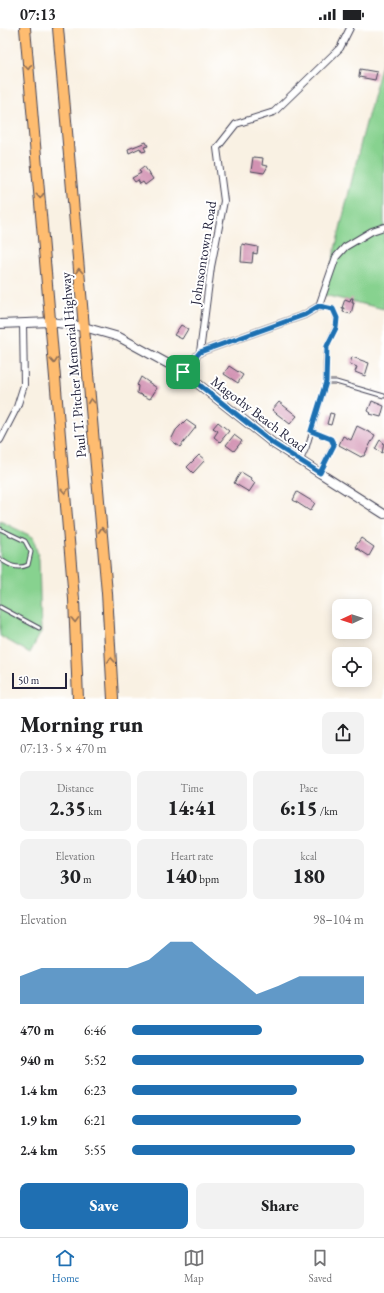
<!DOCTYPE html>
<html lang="en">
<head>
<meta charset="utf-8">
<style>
  :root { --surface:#fff; --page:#f2f2f2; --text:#202124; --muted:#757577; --line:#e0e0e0; --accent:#1f6fb2 }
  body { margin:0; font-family:"EB Garamond",serif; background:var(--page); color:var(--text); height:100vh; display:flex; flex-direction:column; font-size:15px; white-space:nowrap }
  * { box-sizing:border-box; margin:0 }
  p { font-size:13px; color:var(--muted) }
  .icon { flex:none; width:22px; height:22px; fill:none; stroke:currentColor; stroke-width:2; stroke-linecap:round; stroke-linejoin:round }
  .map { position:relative; height:671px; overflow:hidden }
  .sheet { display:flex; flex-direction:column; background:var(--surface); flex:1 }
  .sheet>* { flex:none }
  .needle { width:26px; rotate:267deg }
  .buttons { position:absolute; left:332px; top:571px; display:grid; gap:8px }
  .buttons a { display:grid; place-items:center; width:40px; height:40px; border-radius:8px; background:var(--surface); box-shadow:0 2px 10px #0003; font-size:20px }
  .scale { position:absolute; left:12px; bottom:10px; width:55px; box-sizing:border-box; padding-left:4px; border:2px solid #22223b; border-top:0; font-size:11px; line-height:14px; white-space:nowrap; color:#22223b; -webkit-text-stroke:3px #fff; paint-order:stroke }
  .pin { position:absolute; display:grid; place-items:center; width:34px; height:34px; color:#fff; margin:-17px; border-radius:8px; box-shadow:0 2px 6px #0006 }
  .round { display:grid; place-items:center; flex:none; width:42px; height:42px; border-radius:8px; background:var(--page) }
  .overview { display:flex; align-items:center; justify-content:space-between; height:68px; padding:0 20px }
  h1 { font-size:22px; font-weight:800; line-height:30px }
  .metrics { display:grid; grid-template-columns:repeat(3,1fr); gap:6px; height:68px; padding:4px 20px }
  .metrics div { display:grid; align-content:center; border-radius:8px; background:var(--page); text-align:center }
  .metrics b { font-size:20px; font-weight:800 }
  .metrics small { font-size:11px; font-weight:400 }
  .metrics p { font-size:11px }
  .chart { height:112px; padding:8px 20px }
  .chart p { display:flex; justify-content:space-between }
  .chart svg { width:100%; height:72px; margin-top:4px; fill:var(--accent); opacity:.7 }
  .button { display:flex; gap:8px; margin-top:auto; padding:8px 20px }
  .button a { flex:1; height:46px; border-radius:8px; background:var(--accent); color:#fff; font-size:16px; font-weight:800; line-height:46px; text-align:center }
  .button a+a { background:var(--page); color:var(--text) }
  ul { padding:0 20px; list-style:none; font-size:13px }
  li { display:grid; grid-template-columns:64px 48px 1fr; align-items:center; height:30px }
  li i { height:10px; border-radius:5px; background:var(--accent) }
  .status { display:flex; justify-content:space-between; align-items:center; height:28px; padding:0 20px; background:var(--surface); direction:ltr }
  .status svg { height:11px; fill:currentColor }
  .dock { display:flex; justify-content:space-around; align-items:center; height:56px; border-top:1px solid var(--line); background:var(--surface); font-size:11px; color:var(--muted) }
  .dock a { display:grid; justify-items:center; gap:2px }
  .dock .selected { color:var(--accent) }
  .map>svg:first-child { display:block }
</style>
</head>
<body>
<div class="status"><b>07:13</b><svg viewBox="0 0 49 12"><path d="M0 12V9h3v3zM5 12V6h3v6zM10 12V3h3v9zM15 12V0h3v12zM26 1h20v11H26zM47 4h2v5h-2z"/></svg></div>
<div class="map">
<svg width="384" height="671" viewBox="0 0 384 671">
  <rect width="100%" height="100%" fill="#fff"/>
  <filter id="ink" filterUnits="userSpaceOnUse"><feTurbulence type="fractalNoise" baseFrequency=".025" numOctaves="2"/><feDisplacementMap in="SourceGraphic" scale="8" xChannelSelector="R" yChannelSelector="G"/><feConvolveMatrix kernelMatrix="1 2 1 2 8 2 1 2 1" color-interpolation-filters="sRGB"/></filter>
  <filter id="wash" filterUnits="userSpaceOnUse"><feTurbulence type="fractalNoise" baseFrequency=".012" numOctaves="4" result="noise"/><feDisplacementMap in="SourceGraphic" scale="16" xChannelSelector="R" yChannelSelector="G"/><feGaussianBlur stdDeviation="0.9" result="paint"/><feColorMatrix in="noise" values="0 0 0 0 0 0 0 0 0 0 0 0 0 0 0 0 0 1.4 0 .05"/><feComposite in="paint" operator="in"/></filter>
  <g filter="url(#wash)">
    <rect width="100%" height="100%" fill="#f9f1e3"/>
    <g fill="#87d28f" stroke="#547a65">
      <path d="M384,28V281L324,267L362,110Z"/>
      <path d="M0,493L33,509L39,531L41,604L30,625L0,608Z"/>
    </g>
    <g id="blocks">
      <g fill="#d292b2">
        <path d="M360,41L377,44L375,52L359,49Z"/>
        <path d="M146,114L148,118L144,119L146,123L142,124L140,120L129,125L128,121Z"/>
        <path d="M253,129L263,130L262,137L268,138L264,145L251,143Z"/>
        <path d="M144,138L153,151L145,157L143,154L140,156L138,152L135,154L132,150L141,145L139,142Z"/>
        <path d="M242,216L258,219L257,226L253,225L252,235L241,234Z"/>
        <path d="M351,270H353L352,274H354L351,286L343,284L344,280H342L345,271L350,273Z"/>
        <path d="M181,297L188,301L182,311L174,307Z"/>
        <path d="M352,329L369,335L365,348L355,344L357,339L350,336Z"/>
        <path d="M229,338L243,347L238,355L224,346Z"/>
        <path d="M141,349L157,360L150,371L137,365L138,358L137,357Z"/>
        <path d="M372,373L384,378L381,389L370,386L371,385L368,383Z"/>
        <path d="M279,374L297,388L290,396L272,382Z"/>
        <path d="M330,385L334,386L331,397L327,396Z"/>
        <path d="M186,392L196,399L180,419L171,412L176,402Z"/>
        <path d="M218,394L229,403L220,414L214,409L218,403L213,400Z"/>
        <path d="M357,398L375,407L364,428H362L361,429L339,417L343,408L351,412Z"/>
        <path d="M234,407L242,413L234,423L226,417Z"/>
        <path d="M380,412L384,415L382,425L375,421Z"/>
        <path d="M199,427L205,432L193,445L187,439Z"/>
        <path d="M241,444L251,450L250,452L255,455L249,464L234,455Z"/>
        <path d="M297,464L315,475L310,483L293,472Z"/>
        <path d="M361,510L374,519L369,528L355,519Z"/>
      </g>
    </g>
  </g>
  <g filter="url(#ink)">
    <use href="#blocks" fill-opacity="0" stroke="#424154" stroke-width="1"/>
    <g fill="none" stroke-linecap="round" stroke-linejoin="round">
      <defs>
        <g id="service">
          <path d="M320,278L333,281C342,300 331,302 327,319C325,330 325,344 326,354"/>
          <path d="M311,403L331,411L333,417L320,445"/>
          <path d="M301,433L307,420L326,354H336L384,368"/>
          <path d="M0,501L25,513L31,524L28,537C17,542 9,537 0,531"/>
          <path d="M0,579L39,600"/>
        </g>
        <g id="minor">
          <path d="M200,324L304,287L319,278L336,229L345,219L372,203L384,199"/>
          <path d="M183,344L200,324L211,239L224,173L217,120L236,96L274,84L340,20L350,0"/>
          <path d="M0,412L17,379L24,357L23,295"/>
        </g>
        <path id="tertiary" d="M0,296L51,294L84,299L119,309L183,344L274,416L384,486"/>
        <g id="primary">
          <path d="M25,0L74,571L78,671"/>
          <path d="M58,0L107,565L113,671"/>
        </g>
      </defs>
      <use href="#service" stroke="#424154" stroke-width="5"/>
      <use href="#minor" stroke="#424154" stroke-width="8"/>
      <use href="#tertiary" stroke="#424154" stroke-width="10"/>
      <use href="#primary" stroke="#424154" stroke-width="12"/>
      <use href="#service" stroke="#fff" stroke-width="3"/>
      <use href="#minor" stroke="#fff" stroke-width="6"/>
      <use href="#tertiary" stroke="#fff" stroke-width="8"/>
      <use href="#primary" stroke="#febc70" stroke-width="10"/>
    </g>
    <defs><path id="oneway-chevron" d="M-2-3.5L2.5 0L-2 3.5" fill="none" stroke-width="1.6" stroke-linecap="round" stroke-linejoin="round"/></defs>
    <g stroke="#906f56">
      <use href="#oneway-chevron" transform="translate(28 39) rotate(85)"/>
      <use href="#oneway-chevron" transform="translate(40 168) rotate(85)"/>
      <use href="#oneway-chevron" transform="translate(79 243) rotate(-95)"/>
      <use href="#oneway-chevron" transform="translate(54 333) rotate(85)"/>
      <use href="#oneway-chevron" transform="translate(91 373) rotate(-95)"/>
      <use href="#oneway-chevron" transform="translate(65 463) rotate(85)"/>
      <use href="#oneway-chevron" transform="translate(102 502) rotate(-95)"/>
      <use href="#oneway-chevron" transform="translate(75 592) rotate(88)"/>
      <use href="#oneway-chevron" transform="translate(111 632) rotate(-93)"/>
    </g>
  </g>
  <g fill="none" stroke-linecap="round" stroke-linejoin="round" filter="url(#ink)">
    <defs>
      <path id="route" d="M319,278L333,281L337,290L336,300L327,318L326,354L311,403L331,411L334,417L320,445L274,416L183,344L200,324L304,287Z"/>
    </defs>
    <use href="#route" stroke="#fff" stroke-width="8"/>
    <use href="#route" stroke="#1f6fb2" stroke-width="5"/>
  </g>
  <g text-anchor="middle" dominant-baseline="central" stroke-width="4" stroke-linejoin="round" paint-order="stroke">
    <g font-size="14" fill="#22223b" stroke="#fff">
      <text transform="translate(203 225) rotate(-81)">Johnsontown Road</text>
      <text transform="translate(73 337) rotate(-95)">Paul T. Pitcher Memorial Highway</text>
      <text transform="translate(259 386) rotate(37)">Magothy Beach Road</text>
    </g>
  </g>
</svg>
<div class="buttons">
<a><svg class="needle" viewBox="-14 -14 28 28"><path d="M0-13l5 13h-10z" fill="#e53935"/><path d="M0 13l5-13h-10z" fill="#757577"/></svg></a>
<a><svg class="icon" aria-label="locate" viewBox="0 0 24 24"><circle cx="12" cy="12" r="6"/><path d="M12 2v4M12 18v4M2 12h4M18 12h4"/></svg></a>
</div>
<div class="scale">50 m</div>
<div class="pin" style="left:183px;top:344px;background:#1e9e55"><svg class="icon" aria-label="arrive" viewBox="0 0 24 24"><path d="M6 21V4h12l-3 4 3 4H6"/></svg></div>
</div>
<section class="sheet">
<div class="overview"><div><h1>Morning run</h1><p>07:13 · 5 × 470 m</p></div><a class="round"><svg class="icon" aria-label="share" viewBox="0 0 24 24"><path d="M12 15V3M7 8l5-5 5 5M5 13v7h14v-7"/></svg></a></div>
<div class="metrics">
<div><p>Distance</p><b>2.35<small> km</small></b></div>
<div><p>Time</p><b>14:41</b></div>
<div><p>Pace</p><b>6:15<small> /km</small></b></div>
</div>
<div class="metrics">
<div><p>Elevation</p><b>30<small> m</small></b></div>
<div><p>Heart rate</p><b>140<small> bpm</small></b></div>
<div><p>kcal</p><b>180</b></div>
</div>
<div class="chart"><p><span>Elevation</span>98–104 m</p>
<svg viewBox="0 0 160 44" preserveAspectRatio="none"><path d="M0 44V27L10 22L20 22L30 22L40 22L50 22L60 17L70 6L80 6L90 17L100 27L110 38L120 33L130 27L140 27L150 27L160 27V44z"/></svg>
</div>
<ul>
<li><b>470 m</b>6:46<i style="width:56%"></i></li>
<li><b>940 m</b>5:52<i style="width:100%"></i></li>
<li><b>1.4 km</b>6:23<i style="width:71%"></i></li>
<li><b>1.9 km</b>6:21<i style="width:73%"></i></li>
<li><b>2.4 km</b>5:55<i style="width:96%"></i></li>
</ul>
<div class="button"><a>Save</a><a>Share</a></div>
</section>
<nav class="dock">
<a class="selected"><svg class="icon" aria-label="home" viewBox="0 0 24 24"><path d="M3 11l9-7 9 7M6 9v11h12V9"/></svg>Home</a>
<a><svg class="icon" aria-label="map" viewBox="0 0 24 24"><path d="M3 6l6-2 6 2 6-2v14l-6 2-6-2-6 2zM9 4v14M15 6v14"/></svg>Map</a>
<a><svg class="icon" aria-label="saved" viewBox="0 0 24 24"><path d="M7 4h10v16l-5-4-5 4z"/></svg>Saved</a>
</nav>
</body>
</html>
